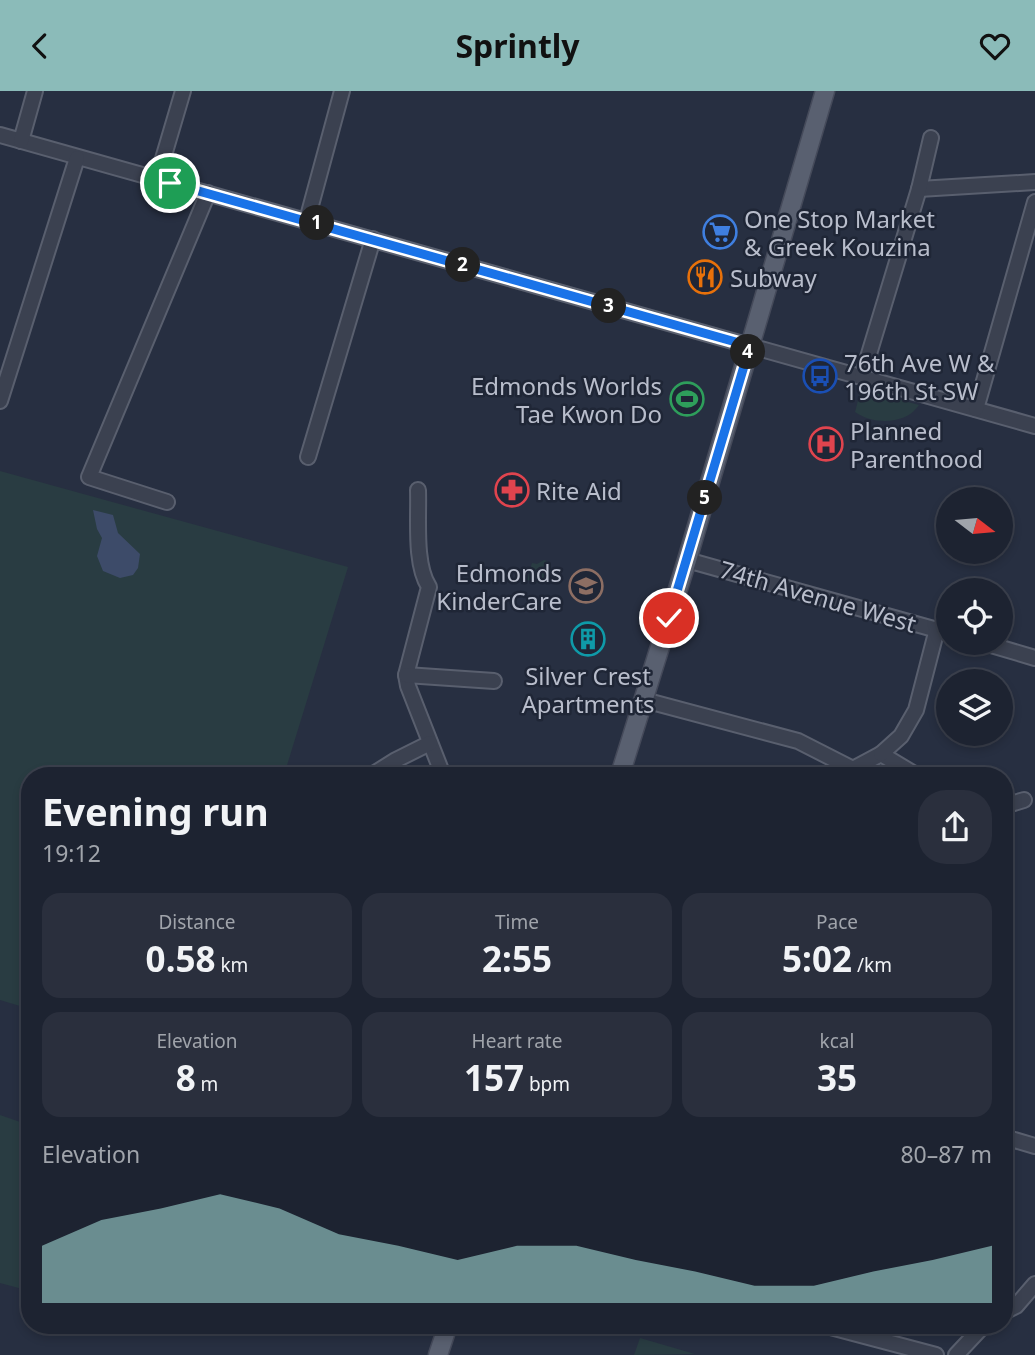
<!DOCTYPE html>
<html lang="en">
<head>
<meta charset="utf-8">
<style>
  :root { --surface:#1d2331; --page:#2a2f3d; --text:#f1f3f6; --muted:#a0a4ab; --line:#3b404d; --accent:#8bbbb9 }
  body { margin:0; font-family:"Noto Sans",sans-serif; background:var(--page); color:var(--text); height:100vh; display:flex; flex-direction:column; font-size:26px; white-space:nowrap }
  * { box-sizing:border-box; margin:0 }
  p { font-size:23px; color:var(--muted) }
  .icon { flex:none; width:38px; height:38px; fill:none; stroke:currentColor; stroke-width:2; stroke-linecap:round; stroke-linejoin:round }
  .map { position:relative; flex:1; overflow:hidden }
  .details { position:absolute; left:21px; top:676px; width:992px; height:567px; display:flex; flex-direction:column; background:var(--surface); border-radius:28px; box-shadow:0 4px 10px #0003,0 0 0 2px var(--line) }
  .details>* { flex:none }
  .needle { width:46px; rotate:106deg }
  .buttons { position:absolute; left:936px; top:396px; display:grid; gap:14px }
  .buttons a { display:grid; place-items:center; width:77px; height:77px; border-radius:50%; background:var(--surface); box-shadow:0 4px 10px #0003,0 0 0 2px var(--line); font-size:35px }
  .pin { position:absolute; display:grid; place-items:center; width:60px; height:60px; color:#fff; margin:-30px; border:4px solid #fff; border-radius:50%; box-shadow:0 2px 7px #0007 }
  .km { position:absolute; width:35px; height:35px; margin:-18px; border-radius:50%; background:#222; color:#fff; font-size:19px; line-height:35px; text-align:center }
  .round { display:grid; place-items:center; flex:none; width:74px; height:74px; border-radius:28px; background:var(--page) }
  .head { display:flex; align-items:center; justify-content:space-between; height:119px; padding:0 21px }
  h1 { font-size:38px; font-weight:700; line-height:52px }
  .stats { display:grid; grid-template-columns:repeat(3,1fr); gap:10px; height:119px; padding:7px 21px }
  .stats div { display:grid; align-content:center; border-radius:18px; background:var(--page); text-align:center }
  .stats b { font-size:35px; font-weight:700 }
  .stats small { font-size:19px; font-weight:400 }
  .stats p { font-size:19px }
  .chart { height:196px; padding:14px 21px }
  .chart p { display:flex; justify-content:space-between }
  .chart svg { width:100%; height:126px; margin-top:7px; fill:var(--accent); opacity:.7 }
  header { display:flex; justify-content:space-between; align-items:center; height:91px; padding:0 21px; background:var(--accent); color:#111; font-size:32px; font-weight:700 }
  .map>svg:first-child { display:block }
</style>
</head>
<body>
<header><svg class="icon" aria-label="back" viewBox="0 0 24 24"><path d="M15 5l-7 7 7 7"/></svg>Sprintly<svg class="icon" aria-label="heart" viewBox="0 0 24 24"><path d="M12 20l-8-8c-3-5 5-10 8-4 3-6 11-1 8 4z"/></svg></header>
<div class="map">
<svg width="1035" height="1264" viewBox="0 0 1035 1264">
  <rect width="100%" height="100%" fill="#272f41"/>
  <g fill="#293c42">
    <path d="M861,298L919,314C906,334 873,334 855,321Z"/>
    <path d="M0,380L348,476L284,684H30V918L0,909Z"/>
    <path d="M544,469L549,471L542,493L527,489L532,472L537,473Z"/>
    <path d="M0,1024L26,1033L25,1038L30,1040V1200L0,1192Z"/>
    <path d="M640,1247L695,1263L634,1264Z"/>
  </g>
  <path fill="#3d4b69" d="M93,419L113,424L118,442L140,463L138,477L133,484L120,487L103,480L97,465L102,447L97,438Z"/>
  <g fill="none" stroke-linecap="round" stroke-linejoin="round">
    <defs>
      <g id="minor">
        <path d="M0,44L1035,335"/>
        <path d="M21,50L35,0"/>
        <path d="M157,88L183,0"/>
        <path d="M919,98L1035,91"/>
        <path d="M307,129L342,0"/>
        <path d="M862,286L919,98L931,47"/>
        <path d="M0,310L77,67"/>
        <path d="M976,318L1035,111"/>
        <path d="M308,366L373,148"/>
        <path d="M418,399C419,427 414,473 429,496L406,584L408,595L443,684"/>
        <path d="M167,411L89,386L208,102"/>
        <path d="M687,469L948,542"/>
        <path d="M981,551L1035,567"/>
        <path d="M406,584L494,590"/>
        <path d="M644,609L798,650L853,678L881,663L916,684"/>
        <path d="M881,663L901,645L916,619L937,538"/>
        <path d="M372,684L396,669L430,652"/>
        <path d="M1004,715L1024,709"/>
        <path d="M1004,1046L1035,1055"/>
        <path d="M1004,1221L1016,1215L1035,1193"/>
        <path d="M823,1234L936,1264"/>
        <path d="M956,1264L984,1234"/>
      </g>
      <g id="major">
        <path d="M620,684L687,469L825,0"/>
        <path d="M438,1264L448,1234"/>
      </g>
    </defs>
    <use href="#minor" stroke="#595f6e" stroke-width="18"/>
    <use href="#major" stroke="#454a5a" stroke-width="21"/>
    <use href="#minor" stroke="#3b4150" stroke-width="14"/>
    <use href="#major" stroke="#596070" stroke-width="18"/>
  </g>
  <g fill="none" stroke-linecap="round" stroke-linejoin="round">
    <defs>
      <path id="route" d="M170,92L750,255L669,527"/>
    </defs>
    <use href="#route" stroke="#fff" stroke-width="14"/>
    <use href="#route" stroke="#1a73e8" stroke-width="9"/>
  </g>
  <defs>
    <symbol id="supermarket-ring" viewBox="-11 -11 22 22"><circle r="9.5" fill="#1f2636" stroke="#3f7fe0" stroke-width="1.5"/><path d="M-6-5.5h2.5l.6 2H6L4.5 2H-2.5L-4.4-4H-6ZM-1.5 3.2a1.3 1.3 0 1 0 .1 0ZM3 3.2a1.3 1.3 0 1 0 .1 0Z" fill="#3f7fe0"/></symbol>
    <symbol id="restaurant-ring" viewBox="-11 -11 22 22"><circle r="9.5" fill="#1f2636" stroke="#e8710a" stroke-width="1.5"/><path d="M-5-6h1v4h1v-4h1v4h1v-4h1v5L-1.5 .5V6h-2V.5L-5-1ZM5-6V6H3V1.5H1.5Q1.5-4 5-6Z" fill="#e8710a"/></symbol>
    <symbol id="bus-ring" viewBox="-11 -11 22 22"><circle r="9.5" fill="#1f2636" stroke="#1a4fb4" stroke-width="1.5"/><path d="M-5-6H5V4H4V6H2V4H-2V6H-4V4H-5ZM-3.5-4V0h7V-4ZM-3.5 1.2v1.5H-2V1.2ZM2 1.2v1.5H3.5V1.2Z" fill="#1a4fb4"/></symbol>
    <symbol id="stadium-ring" viewBox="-11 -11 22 22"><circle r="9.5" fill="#1f2636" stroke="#2e9e5b" stroke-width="1.5"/><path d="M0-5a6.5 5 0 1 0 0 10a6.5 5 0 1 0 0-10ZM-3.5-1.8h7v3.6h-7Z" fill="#2e9e5b"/></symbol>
    <symbol id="hospital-ring" viewBox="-11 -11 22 22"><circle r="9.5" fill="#1f2636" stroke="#e0444e" stroke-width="1.5"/><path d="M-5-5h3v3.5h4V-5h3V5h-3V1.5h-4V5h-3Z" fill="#e0444e"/></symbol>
    <symbol id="pharmacy-ring" viewBox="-11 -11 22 22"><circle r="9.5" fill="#1f2636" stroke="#e0444e" stroke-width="1.5"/><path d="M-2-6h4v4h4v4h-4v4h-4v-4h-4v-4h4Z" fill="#e0444e"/></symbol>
    <symbol id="school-ring" viewBox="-11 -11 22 22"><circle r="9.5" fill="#1f2636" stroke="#8d6e63" stroke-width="1.5"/><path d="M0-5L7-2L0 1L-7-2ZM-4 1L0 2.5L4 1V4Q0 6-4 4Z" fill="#8d6e63"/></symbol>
    <symbol id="building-ring" viewBox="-11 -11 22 22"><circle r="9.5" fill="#1f2636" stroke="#0f9aa8" stroke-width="1.5"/><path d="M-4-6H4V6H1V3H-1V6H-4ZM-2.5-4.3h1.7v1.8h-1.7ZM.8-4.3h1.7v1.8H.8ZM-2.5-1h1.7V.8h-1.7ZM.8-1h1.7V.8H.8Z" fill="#0f9aa8"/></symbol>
  </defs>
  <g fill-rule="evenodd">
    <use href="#supermarket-ring" x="701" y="122" width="38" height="38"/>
    <use href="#restaurant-ring" x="686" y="167" width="38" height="38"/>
    <use href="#bus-ring" x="801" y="266" width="38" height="38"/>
    <use href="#stadium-ring" x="668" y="289" width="38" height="38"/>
    <use href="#hospital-ring" x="807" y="334" width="38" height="38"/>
    <use href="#pharmacy-ring" x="493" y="380" width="38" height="38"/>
    <use href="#school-ring" x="567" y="476" width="38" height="38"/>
    <use href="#building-ring" x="569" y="529" width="38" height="38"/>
  </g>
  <g text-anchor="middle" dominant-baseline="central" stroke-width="5" stroke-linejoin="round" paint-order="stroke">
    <g font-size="24" fill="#b8bdcb" stroke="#1f2636" text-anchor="start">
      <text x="744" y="127">One Stop Market<tspan x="744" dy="28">&amp; Greek Kouzina</tspan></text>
      <text x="730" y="186">Subway</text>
      <text x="844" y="271">76th Ave W &amp;<tspan x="844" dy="28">196th St SW</tspan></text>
      <text x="662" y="294" text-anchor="end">Edmonds Worlds<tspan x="662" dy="28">Tae Kwon Do</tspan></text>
      <text x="850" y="339">Planned<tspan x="850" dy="28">Parenthood</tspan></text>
      <text x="536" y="399">Rite Aid</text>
      <text x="562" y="481" text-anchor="end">Edmonds<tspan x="562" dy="28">KinderCare</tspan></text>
      <text x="588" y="584" text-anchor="middle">Silver Crest<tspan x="588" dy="28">Apartments</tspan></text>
    </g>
    <g font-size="24" fill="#b8bdcb" stroke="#1f2636">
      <text transform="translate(818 505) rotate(16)">74th Avenue West</text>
    </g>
  </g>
</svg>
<div class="buttons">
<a><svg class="needle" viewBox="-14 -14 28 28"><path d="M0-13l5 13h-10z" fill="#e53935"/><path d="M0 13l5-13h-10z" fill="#a0a4ab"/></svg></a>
<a><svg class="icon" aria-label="locate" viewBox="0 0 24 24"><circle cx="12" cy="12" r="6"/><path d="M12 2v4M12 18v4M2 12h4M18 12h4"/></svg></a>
<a><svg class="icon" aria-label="layers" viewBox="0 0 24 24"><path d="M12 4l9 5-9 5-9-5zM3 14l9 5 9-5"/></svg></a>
</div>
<div class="pin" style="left:170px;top:92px;background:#1e9e55"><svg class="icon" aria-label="arrive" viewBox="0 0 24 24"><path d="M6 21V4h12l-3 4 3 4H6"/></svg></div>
<div class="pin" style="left:669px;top:527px;background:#d93025"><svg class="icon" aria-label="check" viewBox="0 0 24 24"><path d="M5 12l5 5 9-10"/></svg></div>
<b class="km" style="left:317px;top:132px">1</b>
<b class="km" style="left:463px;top:174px">2</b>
<b class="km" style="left:609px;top:215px">3</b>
<b class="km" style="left:748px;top:261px">4</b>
<b class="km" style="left:705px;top:407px">5</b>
<section class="details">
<div class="head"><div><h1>Evening run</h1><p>19:12</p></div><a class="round"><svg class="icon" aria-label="share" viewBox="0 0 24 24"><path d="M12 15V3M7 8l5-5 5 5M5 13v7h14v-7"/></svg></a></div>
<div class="stats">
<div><p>Distance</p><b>0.58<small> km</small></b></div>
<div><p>Time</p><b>2:55</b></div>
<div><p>Pace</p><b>5:02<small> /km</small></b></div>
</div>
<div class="stats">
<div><p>Elevation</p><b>8<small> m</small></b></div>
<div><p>Heart rate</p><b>157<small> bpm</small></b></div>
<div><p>kcal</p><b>35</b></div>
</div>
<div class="chart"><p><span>Elevation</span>80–87 m</p>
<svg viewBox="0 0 160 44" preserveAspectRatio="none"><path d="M0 44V24L10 15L20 11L30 6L40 11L50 20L60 24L70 29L80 24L90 24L100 29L110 33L120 38L130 38L140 33L150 29L160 24V44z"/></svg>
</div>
</section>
</div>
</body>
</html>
